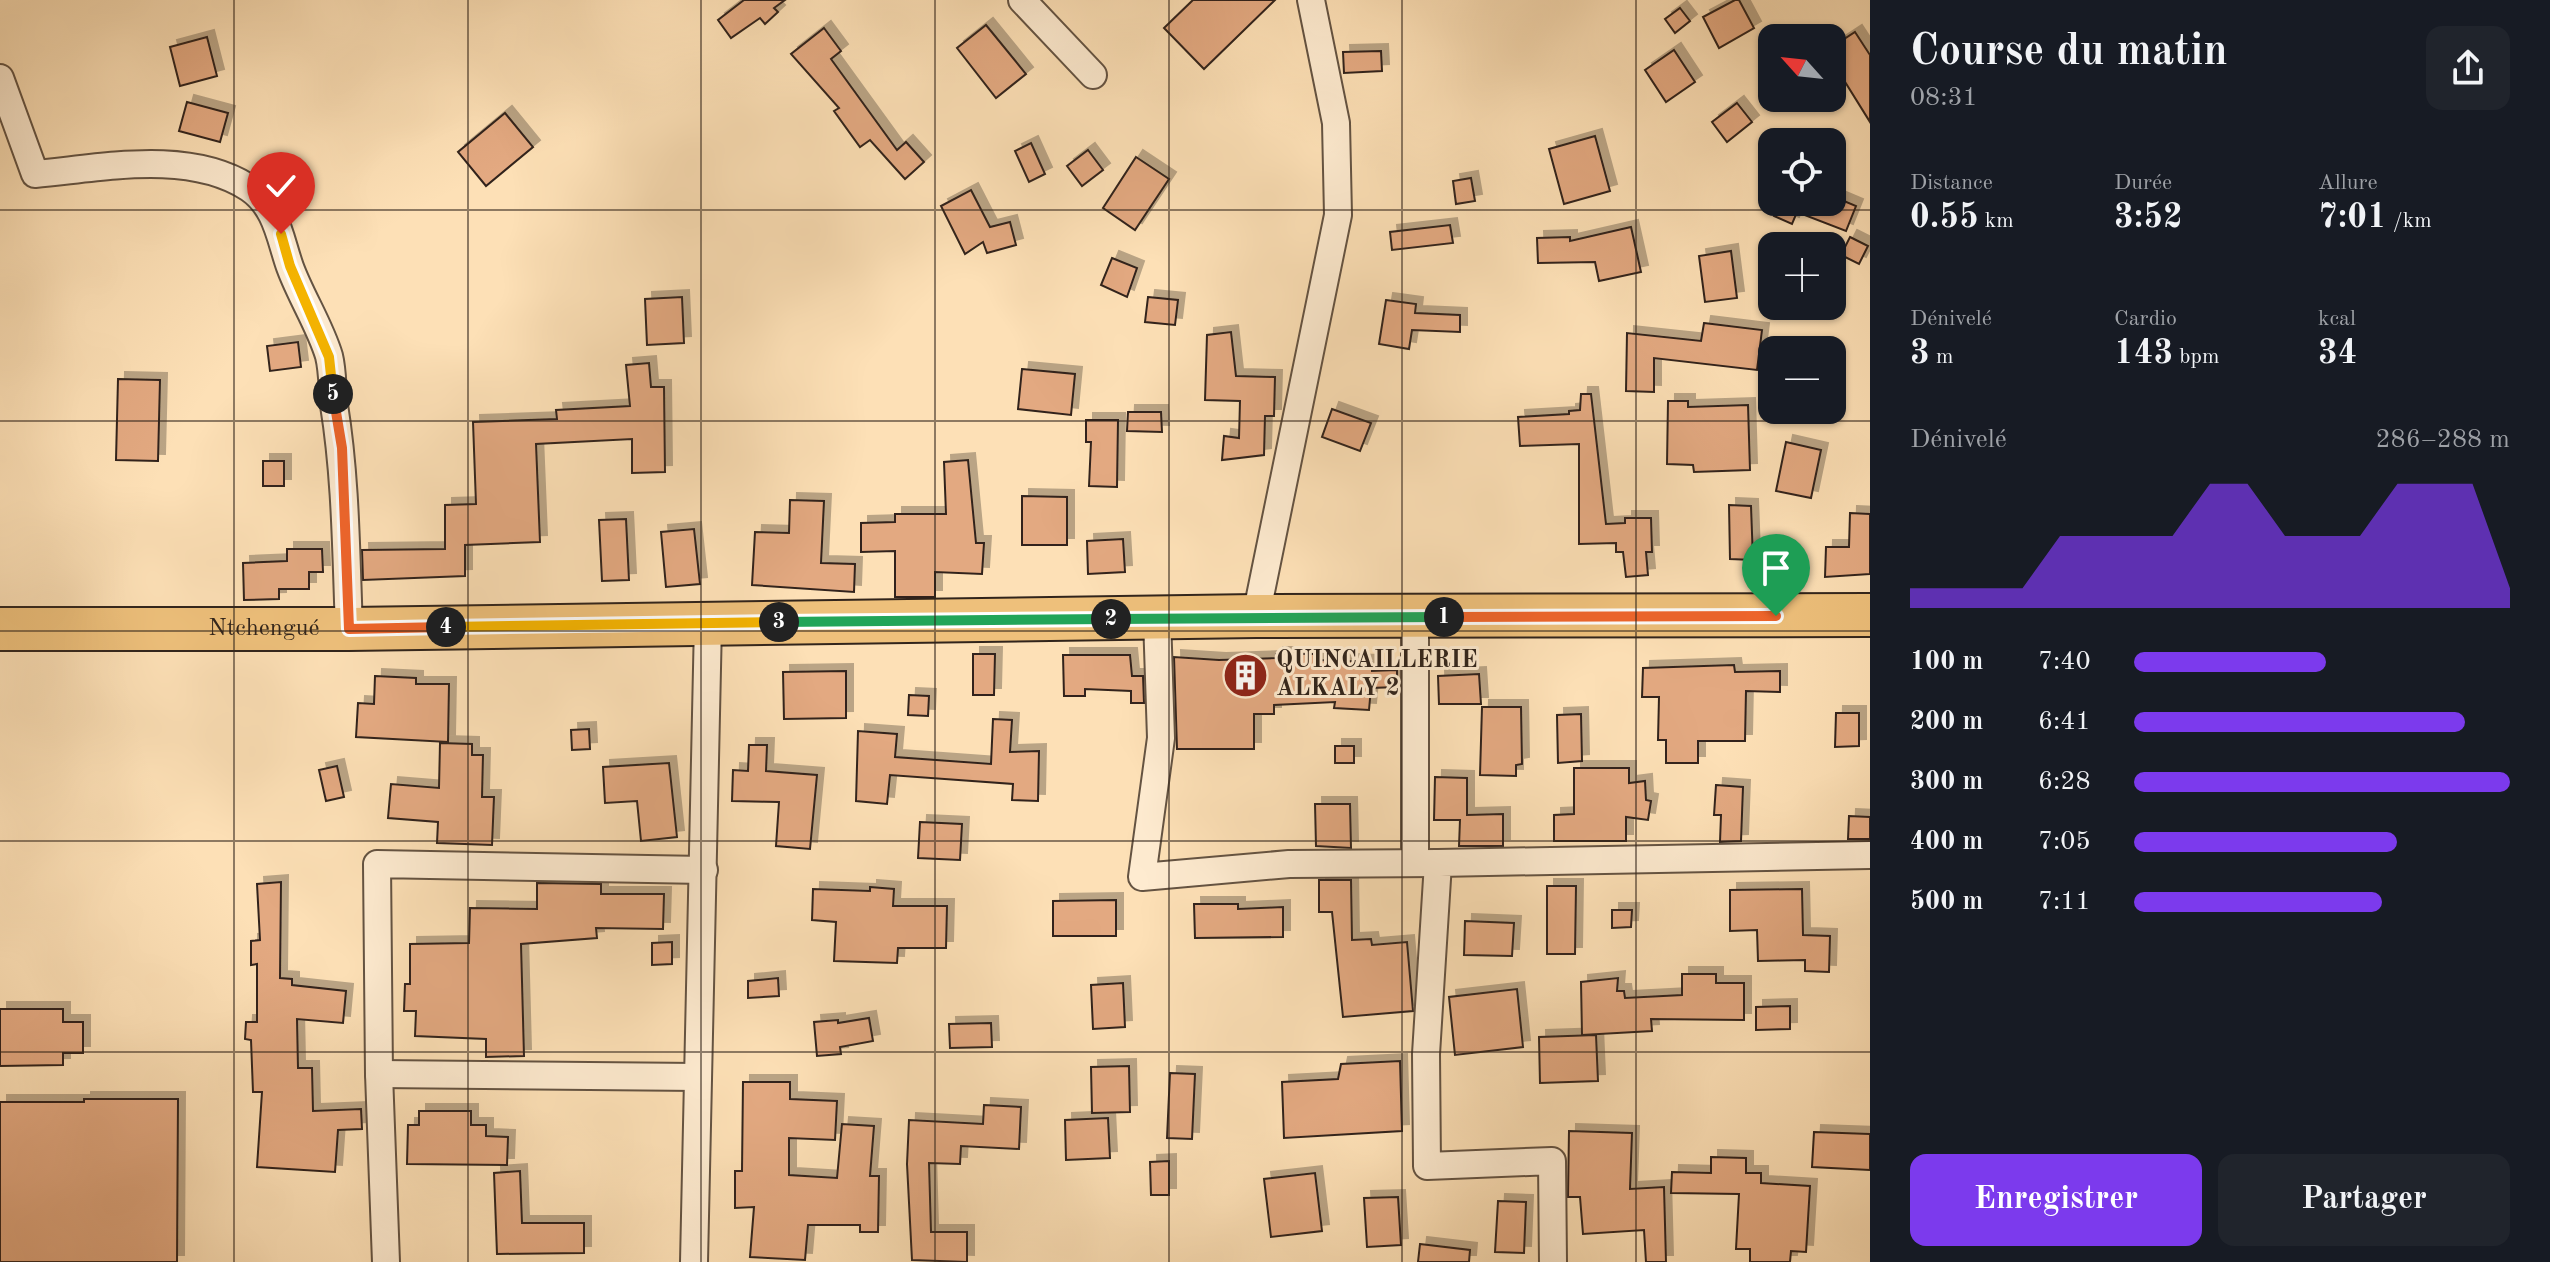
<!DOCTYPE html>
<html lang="fr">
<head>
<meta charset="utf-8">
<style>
  :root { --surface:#171b24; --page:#20242c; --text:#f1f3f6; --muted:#9ea1a6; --accent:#7c3aed }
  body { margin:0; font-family:"Old Standard TT",serif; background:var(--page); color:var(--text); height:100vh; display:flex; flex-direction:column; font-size:30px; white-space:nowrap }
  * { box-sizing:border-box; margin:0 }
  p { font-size:26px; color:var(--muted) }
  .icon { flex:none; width:44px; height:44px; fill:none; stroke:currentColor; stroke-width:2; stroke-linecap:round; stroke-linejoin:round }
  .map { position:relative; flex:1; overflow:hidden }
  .details { display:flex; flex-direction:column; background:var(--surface); width:680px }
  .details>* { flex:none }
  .needle { width:52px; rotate:297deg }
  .tools { position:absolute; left:1758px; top:24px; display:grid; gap:16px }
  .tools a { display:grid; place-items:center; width:88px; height:88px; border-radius:16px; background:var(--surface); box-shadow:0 2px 6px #0004; font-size:40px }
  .pin { position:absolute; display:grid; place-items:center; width:68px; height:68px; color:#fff; margin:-82px -34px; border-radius:50% 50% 50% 0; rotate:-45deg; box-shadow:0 0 8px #0007 }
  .pin .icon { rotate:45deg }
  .km { position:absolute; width:40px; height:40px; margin:-20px; border-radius:50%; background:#222; color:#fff; font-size:22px; line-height:40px; text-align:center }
  .round { display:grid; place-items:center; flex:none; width:84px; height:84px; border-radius:16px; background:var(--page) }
  .head { display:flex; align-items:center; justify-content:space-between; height:136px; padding:0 40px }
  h1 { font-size:44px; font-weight:800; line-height:60px }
  .stats { display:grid; grid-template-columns:repeat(3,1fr); gap:12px; height:136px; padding:8px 40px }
  .stats div { display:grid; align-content:center }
  .stats b { font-size:34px; font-weight:800 }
  .stats small { font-size:22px; font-weight:400 }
  .stats p { font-size:22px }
  .chart { height:224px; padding:16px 40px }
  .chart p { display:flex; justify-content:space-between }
  .chart svg { width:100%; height:144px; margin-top:8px; fill:var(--accent); opacity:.7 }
  .button { display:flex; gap:16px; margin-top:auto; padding:16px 40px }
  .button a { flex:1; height:92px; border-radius:16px; background:var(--accent); color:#fff; font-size:32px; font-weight:800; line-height:92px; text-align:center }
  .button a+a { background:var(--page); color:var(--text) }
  ul { padding:0 40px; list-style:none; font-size:26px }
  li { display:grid; grid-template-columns:128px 96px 1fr; align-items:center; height:60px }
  li i { height:20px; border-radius:10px; background:var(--accent) }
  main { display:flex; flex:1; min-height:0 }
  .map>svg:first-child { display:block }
</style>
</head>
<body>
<main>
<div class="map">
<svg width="1870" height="1262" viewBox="0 0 1870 1262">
  <defs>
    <filter id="shadow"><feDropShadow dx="7" dy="-7" stdDeviation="0" flood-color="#0004"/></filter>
  </defs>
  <rect width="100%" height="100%" fill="#fde0b6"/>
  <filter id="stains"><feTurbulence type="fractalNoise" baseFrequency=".0025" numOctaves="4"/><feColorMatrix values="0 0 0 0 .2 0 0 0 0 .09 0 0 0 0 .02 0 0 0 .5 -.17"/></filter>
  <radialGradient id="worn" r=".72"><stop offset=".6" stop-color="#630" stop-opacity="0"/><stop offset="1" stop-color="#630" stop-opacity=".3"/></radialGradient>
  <g fill="#e3a981" stroke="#31241b" stroke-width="2" filter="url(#shadow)">
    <path d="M744,0H785L774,8L778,12L765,24L760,18L731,38L718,20Z"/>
    <path d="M1193,0H1275L1204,69L1164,28Z"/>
    <path d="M1735,0H1739L1754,28L1719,48L1703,17Z"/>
    <path d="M1680,8L1690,21L1675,33L1665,19Z"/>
    <path d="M986,25L1026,74L996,98L957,48Z"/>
    <path d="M824,28L841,51L831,59L897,150L906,142L924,162L905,179L870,140L860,147L834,111L839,108L791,54Z"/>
    <path d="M1855,32L1870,55V122L1832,61V47Z"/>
    <path d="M207,37L217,76L180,86L170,47Z"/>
    <path d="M1674,50L1695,82L1666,102L1645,70Z"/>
    <path d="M1381,51L1382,71L1344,73L1343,52Z"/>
    <path d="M187,102L228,113L220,142L179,131Z"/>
    <path d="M1737,103L1752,122L1727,142L1712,122Z"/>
    <path d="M505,113L533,147L486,186L458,152Z"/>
    <path d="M1595,136L1610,191L1564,204L1549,149Z"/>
    <path d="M1031,143L1045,174L1029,182L1015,151Z"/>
    <path d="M1088,150L1103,170L1082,186L1067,166Z"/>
    <path d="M1136,157L1169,179L1135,230L1103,208Z"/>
    <path d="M1471,178L1475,201L1456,204L1453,181Z"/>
    <path d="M971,190L990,227L1010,222L1016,245L987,253L983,242L965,254L941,206Z"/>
    <path d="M1832,196L1856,206L1846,231L1797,212L1792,224L1774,216L1779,205L1775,202H1832Z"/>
    <path d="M1450,225L1453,243L1392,250L1390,232Z"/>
    <path d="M1631,227L1641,272L1599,281L1595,262L1538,263L1537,238L1570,237V241Z"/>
    <path d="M1850,237L1868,246L1859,264L1841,255Z"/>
    <path d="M1731,251L1737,298L1705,302L1699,256Z"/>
    <path d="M1112,258L1137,268L1127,297L1101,285Z"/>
    <path d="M682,297L684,343L647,345L645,299Z"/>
    <path d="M1148,297L1178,300L1175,325L1145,322Z"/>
    <path d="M1386,300L1416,304L1415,313L1460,315V332L1412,330L1409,349L1379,344Z"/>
    <path d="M1704,323L1762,330L1757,370L1654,358V392L1626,391L1627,333L1701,341Z"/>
    <path d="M1231,332L1236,376L1275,377L1274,416H1265L1264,455L1222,460L1224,436L1239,438L1240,401L1205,400L1207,335Z"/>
    <path d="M298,342L301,367L270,371L267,346Z"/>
    <path d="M649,363L651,387H664L665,472L632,473V439L536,444L540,542L465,545V576L363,580L362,550L445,549V505L476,504L473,422L557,419L556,410L630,406L626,365Z"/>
    <path d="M1022,369L1075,374L1071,415L1018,409Z"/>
    <path d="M118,379L160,380L158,461L116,460Z"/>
    <path d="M1581,394H1591L1606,524L1625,523V518H1651L1652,552H1646L1648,575L1626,577L1623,552H1616V543L1579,544V444L1520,446L1518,417L1569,414V411L1580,410Z"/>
    <path d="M1668,401H1688V407L1748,405L1750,470L1694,472L1693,465L1667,464Z"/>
    <path d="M1332,409L1371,423L1360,451L1322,437Z"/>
    <path d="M1128,412H1161L1162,432L1127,431Z"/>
    <path d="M1086,420H1118L1117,487L1089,486L1091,442H1086Z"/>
    <path d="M1786,442L1821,450L1811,498L1776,491Z"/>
    <path d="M968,460L976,543H984L982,574L935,572V597H895V551L861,552V523L895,522V514H946L944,462Z"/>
    <rect x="263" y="461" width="21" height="25"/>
    <path d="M1022,496L1067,497V545H1022Z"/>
    <path d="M790,500L824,501L821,563L855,564L854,592L752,585L755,532L789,533Z"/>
    <path d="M1729,505L1751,506L1753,560L1730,559Z"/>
    <path d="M1850,513L1870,514V574L1825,577L1826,547H1849Z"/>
    <path d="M626,519L629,580L602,581L599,520Z"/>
    <path d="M694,529L700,584L666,587L661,532Z"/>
    <path d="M1123,539L1125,572L1088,574L1087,541Z"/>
    <path d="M1765,548H1787V579L1765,580Z"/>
    <path d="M287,549H322L323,572H309V589H279V599L244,600L243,563L287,561Z"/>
    <path d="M973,654H995L994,695H973Z"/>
    <path d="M1276,654H1317V660L1372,662V671L1397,670V687L1371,688L1369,710L1334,708L1335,702L1274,705V714H1254V749H1177L1174,657L1219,660L1276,658Z"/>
    <path d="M1063,655H1130L1132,676H1143L1144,703H1131V691L1085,689V696H1064Z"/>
    <path d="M1734,665L1735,672L1780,671V692L1746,691L1745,741H1698V763H1666V740H1658L1659,697H1642L1643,668Z"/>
    <path d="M846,671V718L784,719L783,672Z"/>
    <path d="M1479,674L1481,704H1439L1438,676Z"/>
    <path d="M375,676L416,678V684H449L448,742L356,737L358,703L374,704Z"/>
    <path d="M909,695L929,696L928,716L908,715Z"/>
    <path d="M1482,707H1521L1522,764L1516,765V776L1480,775Z"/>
    <path d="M1836,713H1859V746L1835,747Z"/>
    <path d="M1581,714L1582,761L1558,763L1557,715Z"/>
    <path d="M993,719L1012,720L1010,752L1039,751L1038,801L1012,800L1013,784L890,775L887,804L856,801L858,731L897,734L895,757L991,764Z"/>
    <path d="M589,729L590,749L572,750L571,730Z"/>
    <path d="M440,743L472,744V755H483L482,797H494L492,845L437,843L438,822L388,818L391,784L439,788Z"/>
    <path d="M749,745H767L766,771L817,775L810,849L776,846L779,802L732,801L733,770L748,771Z"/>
    <rect x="1335" y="746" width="19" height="17"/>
    <path d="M669,763L677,837L641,841L637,801L605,803L603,767Z"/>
    <path d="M337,766L344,797L326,801L319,770Z"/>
    <path d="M1574,768H1629V783L1645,781L1646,800L1651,801L1648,820L1626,817V841H1554V815L1574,814Z"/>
    <path d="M1435,777L1467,778V815L1503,814V846H1459L1460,820H1434Z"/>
    <path d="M1716,785L1743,787L1741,841L1720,842L1721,815H1714Z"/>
    <path d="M1315,804H1350L1351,848L1316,846Z"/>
    <path d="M1849,816L1870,817V839H1848Z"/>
    <path d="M920,822L962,824L960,860L918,858Z"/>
    <path d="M1319,880H1351L1352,940L1371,939L1372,945L1407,942L1413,1011L1343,1017L1332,912H1319Z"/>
    <path d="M281,882L280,978L292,979V985L346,991L343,1023L297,1019L298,1068H312L313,1111L361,1109L362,1129L338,1130L335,1172L257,1167L262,1092H253L251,1040L245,1039L246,1022H257V964L251,965V941L260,940L257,884Z"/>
    <path d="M537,883L601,884V894H664L663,929L596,928L597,938L521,944L524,1056L486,1057V1039L415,1036L416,1011H404L405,984H410V944L469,943L470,908L537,909Z"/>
    <path d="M1547,886H1576L1575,954H1547Z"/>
    <path d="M870,887L894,889L893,906H947L946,948H898L897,963L834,961L836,922L812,920L813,889L870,891Z"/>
    <path d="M1802,889L1803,935L1830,936L1829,972L1805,971V960L1758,961L1757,930L1730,931V890Z"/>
    <path d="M1116,900V936H1053V901Z"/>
    <path d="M1194,904H1238V909L1283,907V937L1195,938Z"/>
    <path d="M1612,910H1632L1631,927L1612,928Z"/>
    <path d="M1465,921L1514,923L1512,956L1464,955Z"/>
    <path d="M672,942V964L652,965V943Z"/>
    <path d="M1682,974H1716V983H1744V1020L1651,1019L1652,1031L1582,1035L1581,982L1618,978L1617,991H1624L1625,998L1682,995Z"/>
    <path d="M778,978L779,996L748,998V981Z"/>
    <path d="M1123,983L1125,1027L1093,1029L1091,985Z"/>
    <path d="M1517,989L1523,1047L1455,1055L1449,997Z"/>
    <path d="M1790,1006V1029L1756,1030V1007Z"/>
    <path d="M0,1009H63V1022H83V1053H63V1065L0,1066Z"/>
    <path d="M869,1018L873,1041L840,1047L841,1054L817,1056L814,1022L838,1020V1023Z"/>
    <path d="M991,1023L992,1047L950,1048L949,1024Z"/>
    <path d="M1596,1035L1598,1081L1540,1083L1539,1037Z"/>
    <path d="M1400,1061L1402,1131L1284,1138L1282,1082L1338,1079L1341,1064Z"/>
    <path d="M1129,1066L1130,1112L1092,1113L1091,1067Z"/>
    <path d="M1170,1073L1195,1074L1192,1139L1167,1138Z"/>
    <path d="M743,1082H790V1099L837,1101L835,1140L789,1138V1175L837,1178L842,1124L874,1126L870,1176H879L878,1232H860V1225H808L805,1260L750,1257L754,1207L735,1208V1171H742Z"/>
    <path d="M84,1099H178L177,1262H0V1102H84Z"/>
    <path d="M984,1105L1021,1107L1019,1149L961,1146L960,1164L929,1163L931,1232H967V1262L912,1260L907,1164L909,1120L983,1124Z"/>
    <path d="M419,1111H471V1125H486V1136L508,1137L507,1165L407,1164L408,1125H419Z"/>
    <path d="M1108,1118L1110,1158L1066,1160L1065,1120Z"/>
    <path d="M1569,1131L1632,1133L1630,1189L1664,1187L1666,1262H1646L1644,1230L1583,1234L1580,1197H1568Z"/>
    <path d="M1814,1132L1870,1134V1170L1812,1167Z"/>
    <path d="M1711,1157L1746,1158V1173H1761V1183L1810,1186L1806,1252L1791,1251L1790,1262H1750V1249H1736L1739,1194L1671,1193L1672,1172L1711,1173Z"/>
    <path d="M1169,1161V1195H1151L1150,1162Z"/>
    <path d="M520,1171L522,1223H584V1253L497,1254L494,1173Z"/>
    <path d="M1315,1173L1322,1231L1271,1237L1264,1179Z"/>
    <path d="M1398,1197L1401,1245L1367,1247L1364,1198Z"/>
    <path d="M1498,1201L1526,1202L1524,1253L1495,1252Z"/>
    <path d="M1420,1244L1470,1250L1469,1262H1418Z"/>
  </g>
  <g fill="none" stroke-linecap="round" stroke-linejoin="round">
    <defs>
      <g id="street">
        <path d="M1022,0L1093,75"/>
        <path d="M0,78L35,174C102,168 189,149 249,188C277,207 280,239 290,267C301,297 320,326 329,356C333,372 332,389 334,405C346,479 346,554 349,629"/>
        <path d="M1256,616L1338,215L1336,123L1311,0"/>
        <path d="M1415,617V863"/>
        <path d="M1157,618L1161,738L1142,877L1289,864L1438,863"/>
        <path d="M379,1074L698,1077"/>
        <path d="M386,1262L379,1074L377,864L704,870"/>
        <path d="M694,1262L708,623"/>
        <path d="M1553,1262L1552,1161L1427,1166L1426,1054L1438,863L1870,855"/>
      </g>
      <g id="primary">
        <path id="s1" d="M0,629H349L1256,616L1870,615"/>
      </g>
    </defs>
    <use href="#street" stroke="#645342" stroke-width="30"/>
    <use href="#primary" stroke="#31241b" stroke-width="46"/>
    <use href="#street" stroke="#feebd0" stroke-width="26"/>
    <use href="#primary" stroke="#eec07b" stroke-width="42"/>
  </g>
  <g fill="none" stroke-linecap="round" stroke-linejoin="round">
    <defs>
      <path id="split-1" d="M1444,617L1776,616"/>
      <path id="split-2" d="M1111,619L1444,617"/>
      <path id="split-3" d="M779,622L1111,619"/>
      <path id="split-4" d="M446,627L779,622"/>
      <path id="split-5" d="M333,394L342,448L349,629L446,627"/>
      <path id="split-6" d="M281,234L290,266L329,357L333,394"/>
    </defs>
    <use href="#split-1" stroke="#fff" stroke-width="16"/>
    <use href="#split-2" stroke="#fff" stroke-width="16"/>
    <use href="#split-3" stroke="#fff" stroke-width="16"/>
    <use href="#split-4" stroke="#fff" stroke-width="16"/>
    <use href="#split-5" stroke="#fff" stroke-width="16"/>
    <use href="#split-6" stroke="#fff" stroke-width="16"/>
    <use href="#split-1" stroke="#f0652b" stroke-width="10"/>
    <use href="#split-2" stroke="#22a559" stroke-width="10"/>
    <use href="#split-3" stroke="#22a559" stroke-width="10"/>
    <use href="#split-4" stroke="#f5b400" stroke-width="10"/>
    <use href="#split-5" stroke="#f0652b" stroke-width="10"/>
    <use href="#split-6" stroke="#f5b400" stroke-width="10"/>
  </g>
  <path fill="none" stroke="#31241b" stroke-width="2" stroke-opacity="0.55" d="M234,0V1262M468,0V1262M701,0V1262M935,0V1262M1169,0V1262M1402,0V1262M1636,0V1262M0,210H1870M0,421H1870M0,631H1870M0,841H1870M0,1052H1870"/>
  <defs>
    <symbol id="building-disc" viewBox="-11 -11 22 22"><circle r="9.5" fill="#8f2418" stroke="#feebd0"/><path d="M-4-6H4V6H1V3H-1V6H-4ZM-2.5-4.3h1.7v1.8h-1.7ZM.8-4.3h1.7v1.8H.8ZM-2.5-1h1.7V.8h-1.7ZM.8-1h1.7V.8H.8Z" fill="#fff"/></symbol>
  </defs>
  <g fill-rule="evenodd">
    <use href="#building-disc" x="1220" y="650" width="51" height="51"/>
  </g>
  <g text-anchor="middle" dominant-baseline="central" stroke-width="6" stroke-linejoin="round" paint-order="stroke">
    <g font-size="24" fill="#31241b" stroke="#feebd0">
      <text stroke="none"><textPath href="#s1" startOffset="264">Ntchengué</textPath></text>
    </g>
    <g font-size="24" font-weight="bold" fill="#31241b" stroke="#feebd0" text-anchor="start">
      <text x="1276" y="661">QUINCAILLERIE<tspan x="1276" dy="28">ALKALY 2</tspan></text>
    </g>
  </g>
  <rect width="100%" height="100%" filter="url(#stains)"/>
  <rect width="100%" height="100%" fill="url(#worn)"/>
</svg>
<div class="tools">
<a><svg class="needle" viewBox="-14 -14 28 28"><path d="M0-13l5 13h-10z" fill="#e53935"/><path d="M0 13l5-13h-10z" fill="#9ea1a6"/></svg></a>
<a><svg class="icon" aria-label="locate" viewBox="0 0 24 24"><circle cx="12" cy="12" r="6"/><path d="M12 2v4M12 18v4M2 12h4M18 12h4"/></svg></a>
<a>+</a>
<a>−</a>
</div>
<div class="pin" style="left:1776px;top:616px;background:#1e9e55"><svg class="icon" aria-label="arrive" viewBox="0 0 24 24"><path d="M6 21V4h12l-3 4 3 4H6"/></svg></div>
<div class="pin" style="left:281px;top:234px;background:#d93025"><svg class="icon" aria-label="check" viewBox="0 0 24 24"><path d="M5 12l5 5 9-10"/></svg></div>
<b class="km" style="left:1444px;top:617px">1</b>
<b class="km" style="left:1111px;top:619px">2</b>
<b class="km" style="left:779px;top:622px">3</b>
<b class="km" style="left:446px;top:627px">4</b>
<b class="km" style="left:333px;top:394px">5</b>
</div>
<section class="details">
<div class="head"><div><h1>Course du matin</h1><p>08:31</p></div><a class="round"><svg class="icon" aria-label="share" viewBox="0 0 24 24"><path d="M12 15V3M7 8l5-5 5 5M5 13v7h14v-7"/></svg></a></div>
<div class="stats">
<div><p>Distance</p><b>0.55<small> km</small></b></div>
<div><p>Durée</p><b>3:52</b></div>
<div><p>Allure</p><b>7:01<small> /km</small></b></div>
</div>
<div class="stats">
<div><p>Dénivelé</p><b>3<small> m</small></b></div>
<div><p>Cardio</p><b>143<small> bpm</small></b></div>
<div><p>kcal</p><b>34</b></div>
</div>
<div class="chart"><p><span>Dénivelé</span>286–288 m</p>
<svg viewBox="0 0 160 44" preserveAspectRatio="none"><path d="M0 44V38L10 38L20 38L30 38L40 22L50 22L60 22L70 22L80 6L90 6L100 22L110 22L120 22L130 6L140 6L150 6L160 38V44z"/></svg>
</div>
<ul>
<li><b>100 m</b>7:40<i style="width:51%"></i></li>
<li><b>200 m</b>6:41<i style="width:88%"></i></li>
<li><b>300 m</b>6:28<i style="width:100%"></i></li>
<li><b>400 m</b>7:05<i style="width:70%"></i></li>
<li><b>500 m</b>7:11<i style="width:66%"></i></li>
</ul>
<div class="button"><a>Enregistrer</a><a>Partager</a></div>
</section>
</main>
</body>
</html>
